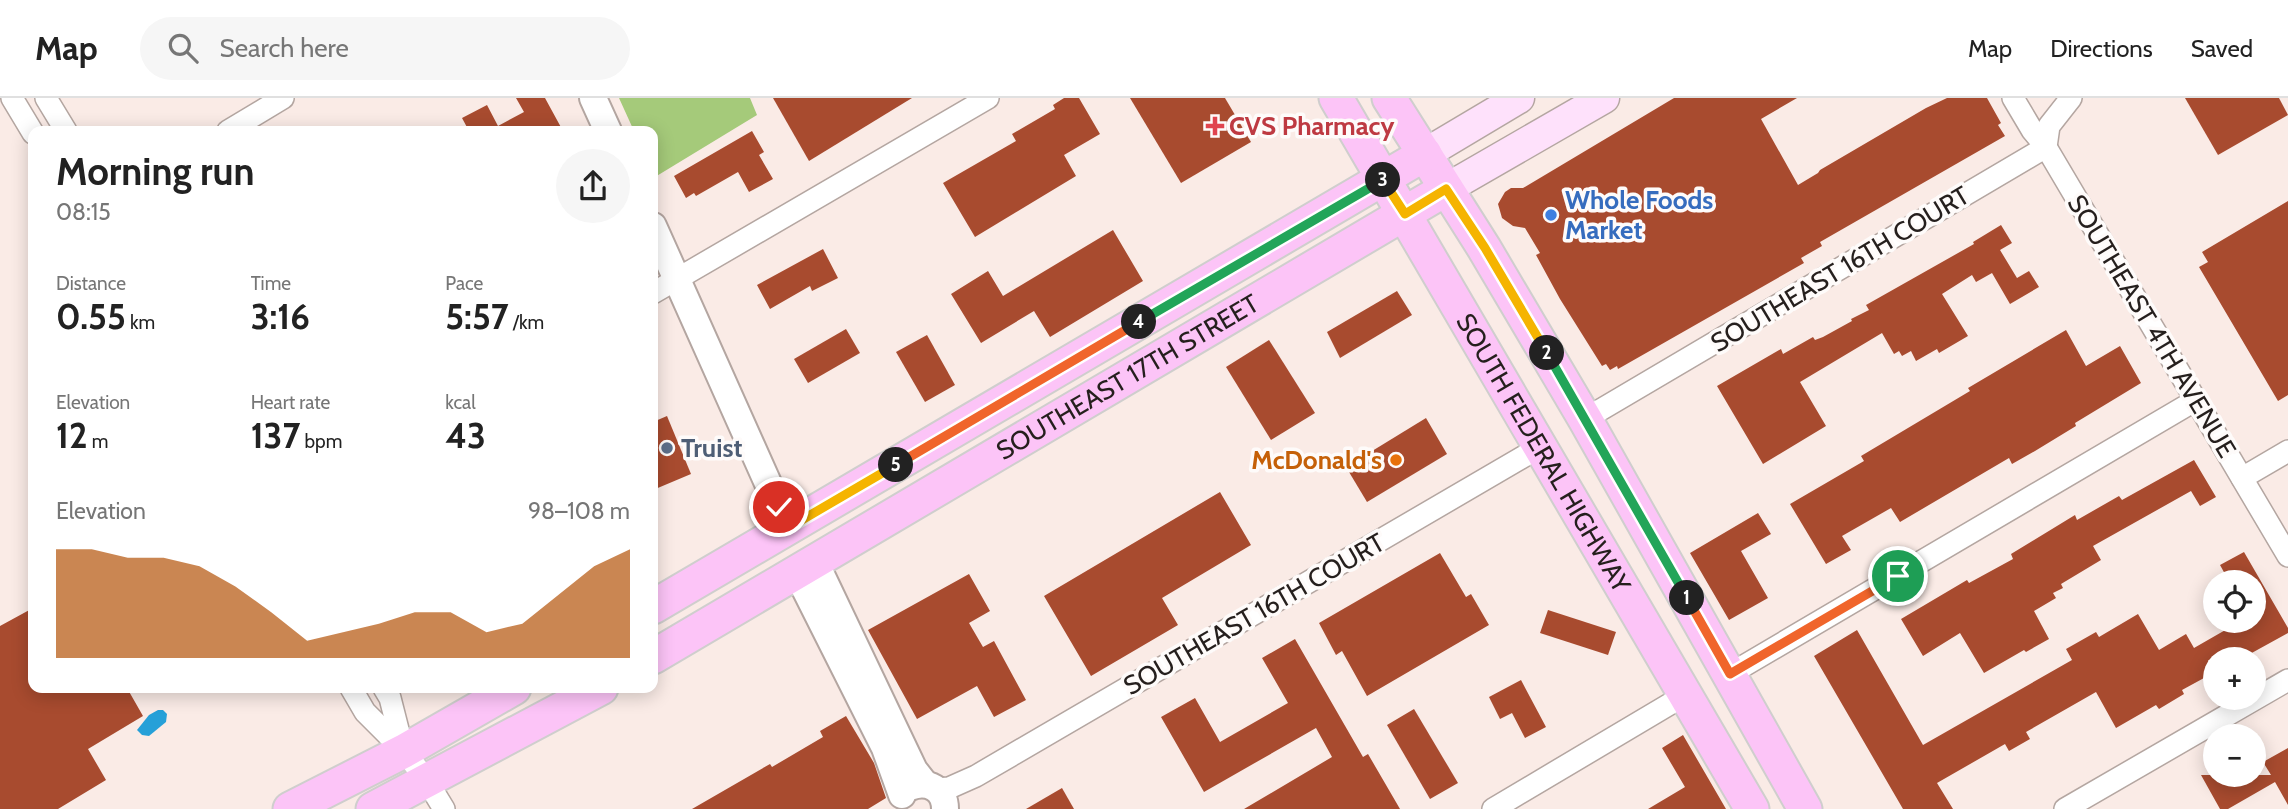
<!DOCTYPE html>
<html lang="en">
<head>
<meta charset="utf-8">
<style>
  :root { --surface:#fff; --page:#f6f6f6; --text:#222; --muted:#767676; --line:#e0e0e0; --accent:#b45309 }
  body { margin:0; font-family:Cabin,sans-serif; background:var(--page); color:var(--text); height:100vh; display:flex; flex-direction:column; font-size:26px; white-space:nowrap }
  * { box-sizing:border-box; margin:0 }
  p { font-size:23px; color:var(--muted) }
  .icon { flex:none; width:38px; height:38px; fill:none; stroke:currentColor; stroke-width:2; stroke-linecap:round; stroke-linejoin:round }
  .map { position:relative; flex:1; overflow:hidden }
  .sheet { position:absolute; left:28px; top:28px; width:630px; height:567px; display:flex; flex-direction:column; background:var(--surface); border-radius:14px; box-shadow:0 4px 18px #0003 }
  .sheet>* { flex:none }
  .fabs { position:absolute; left:2203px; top:472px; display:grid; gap:14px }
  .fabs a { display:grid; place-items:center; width:63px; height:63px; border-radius:50%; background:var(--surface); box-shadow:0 4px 18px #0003; font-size:35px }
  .pin { position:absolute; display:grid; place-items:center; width:60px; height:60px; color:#fff; margin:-30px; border:4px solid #fff; border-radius:50%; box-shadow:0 2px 7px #0007 }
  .km { position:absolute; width:35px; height:35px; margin:-18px; border-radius:50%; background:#222; color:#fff; font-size:19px; line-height:35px; text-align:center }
  .round { display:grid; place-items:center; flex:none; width:74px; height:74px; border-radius:37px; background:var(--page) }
  .overview { display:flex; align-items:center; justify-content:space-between; height:119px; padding:0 28px }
  h1 { font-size:38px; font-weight:800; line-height:52px }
  .metrics { display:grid; grid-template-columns:repeat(3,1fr); gap:10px; height:119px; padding:7px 28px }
  .metrics div { display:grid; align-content:center }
  .metrics b { font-size:35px; font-weight:800 }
  .metrics small { font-size:19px; font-weight:400 }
  .metrics p { font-size:19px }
  .chart { height:196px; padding:14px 28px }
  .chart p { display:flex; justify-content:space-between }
  .chart svg { width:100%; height:126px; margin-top:7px; fill:var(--accent); opacity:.7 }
  header { display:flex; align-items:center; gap:42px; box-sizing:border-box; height:98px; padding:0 35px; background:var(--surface); border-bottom:2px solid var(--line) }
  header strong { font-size:33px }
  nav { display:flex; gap:38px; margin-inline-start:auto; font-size:24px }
  .search { width:490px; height:63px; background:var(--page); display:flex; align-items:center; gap:18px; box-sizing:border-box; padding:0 24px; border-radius:38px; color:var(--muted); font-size:26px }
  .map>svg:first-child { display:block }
</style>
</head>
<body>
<header>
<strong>Map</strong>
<div class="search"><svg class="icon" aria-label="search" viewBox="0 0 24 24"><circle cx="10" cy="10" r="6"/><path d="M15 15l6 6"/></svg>Search here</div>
<nav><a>Map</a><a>Directions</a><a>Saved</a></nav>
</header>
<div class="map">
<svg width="2288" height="711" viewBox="0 0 2288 711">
  <rect width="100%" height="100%" fill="#faebe6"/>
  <path fill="#a5ca7a" d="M619,0H750L757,17L655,79L653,74V33H634Z"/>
  <path fill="#26a0d8" d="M158,612H163L167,616L166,624L149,638L142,637L137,632L149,617Z"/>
  <g fill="#a84b2f">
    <path d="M516,0H545L563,33H469L462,20L487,7L498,28L524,14Z"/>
    <path d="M773,0H912L809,63Z"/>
    <path d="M1064,0H1079L1100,36L1064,57L1076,78L975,139L943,85L1016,43L1012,36L1055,11L1053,7Z"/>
    <path d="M1130,0H1225L1251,44L1181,85Z"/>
    <path d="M1674,0H1797L1761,21L1798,87L1818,75L1820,72L1926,10L1947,0H1987L2001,25L1998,27L2005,38L1820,144L1822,148L1801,160L1804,165L1618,271L1617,268L1610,272L1606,266L1602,268L1560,201L1536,157L1540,155L1525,130L1513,128L1502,120L1498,106L1505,94L1511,90H1523Z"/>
    <path d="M2185,0H2279L2288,17L2218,57Z"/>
    <path d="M752,33L764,54L759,57L773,81L749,94L738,74L696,98L694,95L686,100L674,78Z"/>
    <path d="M2288,103V297L2278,303L2199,169L2208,164L2202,154Z"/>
    <path d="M2001,127L2012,145L2000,152L2017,180L2029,173L2039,189L2010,206L1992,175L1976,184L1972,177L1942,196L1968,238L1939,255L1937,251L1916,263L1911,253L1902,258L1899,253L1894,256L1882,235L1800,284L1826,328L1763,366L1717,288L1781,251L1783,256L1813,239L1815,242L1823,239L1852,223L1851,221L1869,212L1866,207L1974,146L1973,144Z"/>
    <path d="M1113,132L1143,183L1050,239L1034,213L981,245L951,196L988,173L1003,198Z"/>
    <path d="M823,151L838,180L812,193L810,188L770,211L757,187Z"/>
    <path d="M1397,193L1412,217L1340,260L1327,234Z"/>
    <path d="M846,231L860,255L808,285L794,261Z"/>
    <path d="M2066,232L2086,268L2120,248L2141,285L2075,325L2076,328L2035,353L2012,366L2009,360L1900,424L1891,410L1842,438L1851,452L1826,466L1790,406L1864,363L1861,358L1970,293L1968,290Z"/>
    <path d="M927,237L955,287L925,304L896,254Z"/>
    <path d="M1269,242L1315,315L1271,342L1226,269Z"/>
    <path d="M667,318L691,376L653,392V324Z"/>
    <path d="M1426,320L1447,356L1367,404L1346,369Z"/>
    <path d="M2194,362L2216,399L2200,408L2191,393L2093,448L2101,462L2061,486L2063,490L2053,495L2056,500L2034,513L2049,541L2026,554L2024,552L1984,575L1960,535L1923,558L1901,521L1967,482L1969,485L2013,461L2011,456L2075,417L2077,422L2119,398L2122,402Z"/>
    <path d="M1220,394L1251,447L1162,500L1178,527L1091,578L1044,498Z"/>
    <path d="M1758,415L1771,436L1741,453L1768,500L1729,522L1690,455Z"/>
    <path d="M2244,454L2288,530V535L2239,562H2208L2215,574L2182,592L2184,596L2159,611L2156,607L2116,630L2096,594L2026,634L2030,641L2009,653L2005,646L1937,685L1953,711H1903L1814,558L1857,532L1923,647L2072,562L2066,551L2096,534L2099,539L2138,516L2159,552L2186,536L2194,550L2241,523H2254V485H2230L2220,467Z"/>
    <path d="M1440,455L1466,499L1471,496L1489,527L1367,598L1342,553L1336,557L1319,525Z"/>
    <path d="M969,476L990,513L969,525L983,549L994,543L1026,602L994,619L977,588L917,621L868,532Z"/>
    <path d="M33,510V590H127L143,618L88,651L106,682L58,711H0V528Z"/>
    <path d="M1548,512L1616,534L1608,557L1540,535Z"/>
    <path d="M1295,541L1363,659L1368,656L1400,711H1244L1332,659L1316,630L1204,694L1161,619L1195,600L1220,644L1288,605L1262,560Z"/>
    <path d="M1521,582L1546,629L1525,640L1512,615L1500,621L1489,599Z"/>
    <path d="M1414,611L1458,685L1430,701L1387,627Z"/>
    <path d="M846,618L874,665L886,700L868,711H692L770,666L772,669L823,639L820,633Z"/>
    <path d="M1683,637L1726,711H1648L1685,689L1662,650Z"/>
    <path d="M2288,650V707L2275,684L2228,711H2220L2201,677H2271L2263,664Z"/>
    <path d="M1062,690L1074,711H1026Z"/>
  </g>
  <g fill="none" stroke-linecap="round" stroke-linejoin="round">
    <defs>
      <g id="minor">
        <path d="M12,0L33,35"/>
        <path d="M46,0L66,33"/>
        <path d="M2013,0L2032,32L2046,49L2288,458"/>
        <path d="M228,33L283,0"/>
        <path d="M2046,49L2049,28L2071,0"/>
        <path d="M653,195L988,0"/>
        <path d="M1585,321L2046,49"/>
        <path d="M2242,380L2288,353"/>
        <path d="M1730,576L2196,302"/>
        <path d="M351,590L365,614L404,653L427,683L444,711"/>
        <path d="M384,590L390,600L403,651"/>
        <path d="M937,691L949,690L976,678L1540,349"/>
        <path d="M1493,711L1685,597"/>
        <path d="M2065,711L2288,582"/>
      </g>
      <g id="tertiary">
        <path d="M593,0L608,33"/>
        <path d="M653,128L788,430"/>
        <path d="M815,464L904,651L914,672L925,686"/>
        <path d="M797,475L885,650L902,697"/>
        <path d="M910,689C928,682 945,691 945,711"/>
      </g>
      <g id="secondary">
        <path d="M1425,56L1519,0"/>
        <path d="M1446,91L1604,0"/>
      </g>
      <g id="primary">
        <path id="s1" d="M1336,0L1752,711"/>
        <path d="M1389,0L1484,150L1585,321L1805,711"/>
        <path d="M653,509L1425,56"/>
        <path id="s2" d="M653,559L1446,91"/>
        <path d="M290,711L404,653L514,590"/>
        <path d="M373,711L601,590"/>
      </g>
    </defs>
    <use href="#minor" stroke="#b4a6a1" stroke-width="24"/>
    <use href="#tertiary" stroke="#b4a6a1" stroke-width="30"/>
    <use href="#secondary" stroke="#b4a6a1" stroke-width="33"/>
    <use href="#primary" stroke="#cfcecd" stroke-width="37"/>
    <use href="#minor" stroke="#fff" stroke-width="21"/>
    <use href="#tertiary" stroke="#fff" stroke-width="26"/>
    <use href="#secondary" stroke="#fee1fb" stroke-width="30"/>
    <use href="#primary" stroke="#fcc4f7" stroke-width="33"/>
  </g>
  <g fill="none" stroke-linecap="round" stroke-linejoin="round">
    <defs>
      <path id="split-1" d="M1687,500L1730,576L1898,478"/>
      <path id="split-2" d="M1547,255L1687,500"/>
      <path id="split-3" d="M1383,82L1405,116L1446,91L1485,150L1547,255"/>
      <path id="split-4" d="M1139,224L1383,82"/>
      <path id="split-5" d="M896,367L1139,224"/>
      <path id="split-6" d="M779,409L788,430L896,367"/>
    </defs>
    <use href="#split-1" stroke="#fff" stroke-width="14"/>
    <use href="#split-2" stroke="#fff" stroke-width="14"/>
    <use href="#split-3" stroke="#fff" stroke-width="14"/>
    <use href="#split-4" stroke="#fff" stroke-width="14"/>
    <use href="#split-5" stroke="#fff" stroke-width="14"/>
    <use href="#split-6" stroke="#fff" stroke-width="14"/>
    <use href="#split-1" stroke="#f0652b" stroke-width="9"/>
    <use href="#split-2" stroke="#22a559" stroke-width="9"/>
    <use href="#split-3" stroke="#f5b400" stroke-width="9"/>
    <use href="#split-4" stroke="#22a559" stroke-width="9"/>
    <use href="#split-5" stroke="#f0652b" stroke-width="9"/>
    <use href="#split-6" stroke="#f5b400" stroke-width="9"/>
  </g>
  <path fill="#e0444e" stroke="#fefbfa" stroke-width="2.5" d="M1211.5 17.5h7v7h7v7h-7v7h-7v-7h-7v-7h7z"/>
  <circle fill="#3f7fe0" stroke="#fefbfa" stroke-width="2.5" cx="1551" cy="117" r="7"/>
  <circle fill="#5c6f8a" stroke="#fefbfa" stroke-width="2.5" cx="667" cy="350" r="7"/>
  <circle fill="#e8710a" stroke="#fefbfa" stroke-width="2.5" cx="1396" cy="362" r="7"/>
  <g text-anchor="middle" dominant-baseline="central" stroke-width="7" stroke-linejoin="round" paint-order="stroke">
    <g font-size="26" font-weight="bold" fill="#be3a42" stroke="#fefbfa" text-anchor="start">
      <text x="1229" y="28">CVS Pharmacy</text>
    </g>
    <g font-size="26" font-weight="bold" fill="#366cbe" stroke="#fefbfa" text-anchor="start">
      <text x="1565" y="102">Whole Foods<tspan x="1565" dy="30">Market</tspan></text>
    </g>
    <g font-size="26" fill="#251f1d" stroke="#fefbfa">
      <text transform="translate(1840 171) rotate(-31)">SOUTHEAST 16TH COURT</text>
      <text transform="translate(2152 228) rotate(59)">SOUTHEAST 4TH AVENUE</text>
      <text stroke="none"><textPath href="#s2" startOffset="551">SOUTHEAST 17TH STREET</textPath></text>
      <text stroke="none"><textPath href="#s1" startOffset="411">SOUTH FEDERAL HIGHWAY</textPath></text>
      <text transform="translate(1254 516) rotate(-30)">SOUTHEAST 16TH COURT</text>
    </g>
    <g font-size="26" font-weight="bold" fill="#4e5e75" stroke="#fefbfa" text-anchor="start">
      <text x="681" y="350">Truist</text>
    </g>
    <g font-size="26" font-weight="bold" fill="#c56008" stroke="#fefbfa" text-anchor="end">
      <text x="1382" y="362">McDonald's</text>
    </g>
  </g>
</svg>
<div class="fabs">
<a><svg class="icon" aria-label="locate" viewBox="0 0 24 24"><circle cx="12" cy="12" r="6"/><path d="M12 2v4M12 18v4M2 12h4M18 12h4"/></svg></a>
<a>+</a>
<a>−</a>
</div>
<div class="pin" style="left:1898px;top:478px;background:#1e9e55"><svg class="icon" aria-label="arrive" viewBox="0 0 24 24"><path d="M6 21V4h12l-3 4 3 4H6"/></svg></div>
<div class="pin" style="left:779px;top:409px;background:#d93025"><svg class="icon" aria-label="check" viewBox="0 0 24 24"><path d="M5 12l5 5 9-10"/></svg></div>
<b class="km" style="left:1687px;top:500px">1</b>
<b class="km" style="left:1547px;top:255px">2</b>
<b class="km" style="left:1383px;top:82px">3</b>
<b class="km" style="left:1139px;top:224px">4</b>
<b class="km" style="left:896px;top:367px">5</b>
<section class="sheet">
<div class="overview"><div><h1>Morning run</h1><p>08:15</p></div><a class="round"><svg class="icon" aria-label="share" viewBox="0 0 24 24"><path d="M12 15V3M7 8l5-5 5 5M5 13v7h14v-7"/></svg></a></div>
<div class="metrics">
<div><p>Distance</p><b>0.55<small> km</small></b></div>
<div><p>Time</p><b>3:16</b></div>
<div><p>Pace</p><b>5:57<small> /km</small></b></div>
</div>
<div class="metrics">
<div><p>Elevation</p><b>12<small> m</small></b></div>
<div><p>Heart rate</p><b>137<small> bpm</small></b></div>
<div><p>kcal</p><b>43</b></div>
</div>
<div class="chart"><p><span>Elevation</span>98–108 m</p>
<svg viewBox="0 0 160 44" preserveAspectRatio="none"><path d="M0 44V6L10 6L20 9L30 9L40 12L50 19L60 28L70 38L80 35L90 32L100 28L110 28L120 35L130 32L140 22L150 12L160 6V44z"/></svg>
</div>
</section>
</div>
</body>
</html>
